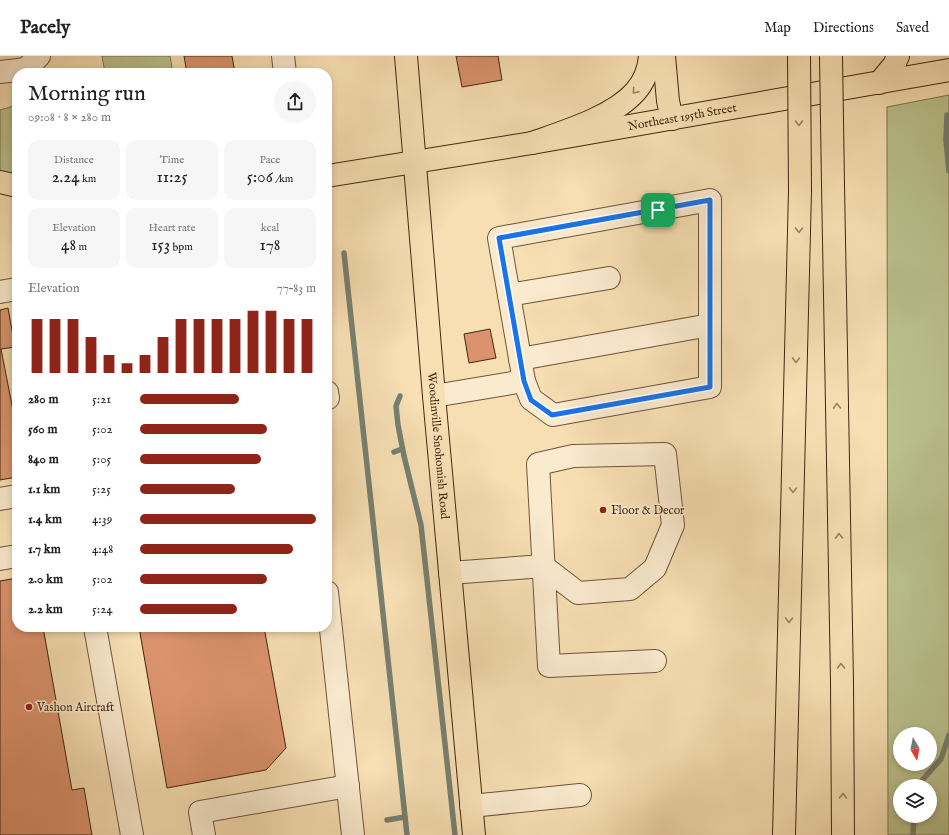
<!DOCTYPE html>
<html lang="en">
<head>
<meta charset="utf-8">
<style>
  :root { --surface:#fff; --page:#f6f6f6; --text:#222; --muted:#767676; --line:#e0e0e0; --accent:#8f2418 }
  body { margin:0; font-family:"IM FELL English",serif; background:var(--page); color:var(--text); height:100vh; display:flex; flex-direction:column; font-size:15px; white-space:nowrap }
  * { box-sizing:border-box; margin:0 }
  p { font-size:13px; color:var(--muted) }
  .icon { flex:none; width:22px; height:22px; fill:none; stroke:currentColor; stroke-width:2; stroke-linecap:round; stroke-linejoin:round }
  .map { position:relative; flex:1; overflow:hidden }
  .drawer { position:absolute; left:12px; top:12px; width:320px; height:564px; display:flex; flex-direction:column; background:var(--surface); border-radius:16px; box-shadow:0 2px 6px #0003 }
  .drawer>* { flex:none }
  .needle { width:26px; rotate:170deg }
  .tools { position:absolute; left:893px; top:671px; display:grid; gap:8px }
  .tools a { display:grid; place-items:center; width:44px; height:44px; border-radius:50%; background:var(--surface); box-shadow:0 2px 6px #0003; font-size:20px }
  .pin { position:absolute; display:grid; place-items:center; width:34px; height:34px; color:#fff; margin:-17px; border-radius:8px; box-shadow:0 2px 6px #0006 }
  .round { display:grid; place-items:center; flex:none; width:42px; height:42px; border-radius:21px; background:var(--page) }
  .overview { display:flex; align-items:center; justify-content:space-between; height:68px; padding:0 16px }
  h1 { font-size:22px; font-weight:600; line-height:30px }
  .stats { display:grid; grid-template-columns:repeat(3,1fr); gap:6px; height:68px; padding:4px 16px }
  .stats div { display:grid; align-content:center; border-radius:10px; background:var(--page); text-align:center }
  .stats b { font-size:17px; font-weight:600 }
  .stats small { font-size:11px; font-weight:400 }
  .stats p { font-size:11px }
  .chart { height:112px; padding:8px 16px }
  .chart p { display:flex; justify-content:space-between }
  .chart svg { width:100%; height:72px; margin-top:4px; stroke:var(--accent); stroke-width:6 }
  ul { padding:0 16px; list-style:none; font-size:13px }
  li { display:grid; grid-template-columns:64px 48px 1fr; align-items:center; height:30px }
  li i { height:10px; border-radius:5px; background:var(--accent) }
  header { display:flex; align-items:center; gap:24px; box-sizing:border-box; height:56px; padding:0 20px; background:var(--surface); border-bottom:1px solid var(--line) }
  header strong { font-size:19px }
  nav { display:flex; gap:22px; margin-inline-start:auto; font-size:14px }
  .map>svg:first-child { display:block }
</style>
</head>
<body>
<header>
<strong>Pacely</strong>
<nav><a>Map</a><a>Directions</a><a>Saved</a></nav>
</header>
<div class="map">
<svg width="949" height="779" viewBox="0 0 949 779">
  <rect width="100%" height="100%" fill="#f7dfb3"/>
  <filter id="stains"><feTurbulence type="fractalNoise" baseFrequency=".005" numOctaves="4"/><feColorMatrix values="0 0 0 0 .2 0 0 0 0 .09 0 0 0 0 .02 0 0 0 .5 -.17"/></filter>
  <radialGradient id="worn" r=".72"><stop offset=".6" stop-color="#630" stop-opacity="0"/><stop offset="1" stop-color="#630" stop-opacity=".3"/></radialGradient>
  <g fill="#bac28e" stroke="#7e7450" fill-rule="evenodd">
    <path d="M102,0H170L173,17H105Z"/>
    <path d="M949,39V779H888L887,51ZM900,678H930V708H900ZM900,730H930V760H900Z"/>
    <path d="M17,49V130L0,126V54Z"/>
  </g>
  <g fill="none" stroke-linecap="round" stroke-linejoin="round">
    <g stroke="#788070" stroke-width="5.5">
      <path d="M947,59L946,84L949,115"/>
      <path d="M344,197L407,779"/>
      <path d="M400,340L396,350L398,369L404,400L421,469L455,779"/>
      <path d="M394,396L402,393"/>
      <path d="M917,730L941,703L949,679"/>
      <path d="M387,764L405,761"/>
      <path d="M913,779L914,760"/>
    </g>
  </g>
  <g fill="#db936d" stroke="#412611">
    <path d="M184,0H232L235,17H187Z"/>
    <path d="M456,0H498L502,24L462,31Z"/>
    <path d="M8,252L15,291L1,293L17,375V421L0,424V254Z"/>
    <path d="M490,273L496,302L469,307L464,278Z"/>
    <path d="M17,522V571H43L72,734L84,732L92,779H0V525Z"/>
    <path d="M139,571H264L286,692L266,714L167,732Z"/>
  </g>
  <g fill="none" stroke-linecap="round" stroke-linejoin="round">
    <defs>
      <g id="minor">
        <path d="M283,0L285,17"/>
        <path d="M0,16L26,13L39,0"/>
        <path d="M710,144V331L553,359L531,343L524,325L499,182Z"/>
        <path d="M0,236L17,233"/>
        <path d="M509,239L609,222"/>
        <path d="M520,303L710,269"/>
        <path d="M327,336L328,342"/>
        <path d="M434,340L524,325"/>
        <path d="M0,443L17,440"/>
        <path d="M0,503L17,500"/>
        <path d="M450,517L543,510L578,537L630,533L655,512L673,469L665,398L573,400L538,408L549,610L655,605"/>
        <path d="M327,536L353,779"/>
        <path d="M95,571L132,779"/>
        <path d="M471,750L580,739"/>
        <path d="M204,779L200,756L348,730"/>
      </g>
      <g id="major">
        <path id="s1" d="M406,0L434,340L474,779"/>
        <path id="s2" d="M327,120L532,87L949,14"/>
        <path d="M0,126L17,130"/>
      </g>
      <g id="highway">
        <path d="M664,0L668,45L672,63"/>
        <path d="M879,27L894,9L898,0"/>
        <path d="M532,87C563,76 613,61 635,36C644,26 649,13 650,0"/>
        <path d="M833,129L842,626L843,779"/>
        <path d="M784,779L800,135"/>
      </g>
    </defs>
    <use href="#minor" stroke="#6e543a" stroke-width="24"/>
    <use href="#major" stroke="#412611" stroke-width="24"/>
    <use href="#highway" stroke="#412611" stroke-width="24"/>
    <use href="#minor" stroke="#faeace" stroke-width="22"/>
    <use href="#major" stroke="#f7dfb3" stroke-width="22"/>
    <use href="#highway" stroke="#f7dfb3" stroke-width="22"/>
    <defs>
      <g id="highway-bridge">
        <path d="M799,0L800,135"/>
        <path d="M831,0L833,129"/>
      </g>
    </defs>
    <use href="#highway-bridge" stroke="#412611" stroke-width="24" stroke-linecap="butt"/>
    <use href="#highway-bridge" stroke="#f7dfb3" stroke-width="22"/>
  </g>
  <defs><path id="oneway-chevron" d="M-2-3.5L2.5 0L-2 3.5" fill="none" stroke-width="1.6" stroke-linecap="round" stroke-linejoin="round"/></defs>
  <g stroke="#9c8262">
    <use href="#oneway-chevron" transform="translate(635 35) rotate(130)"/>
    <use href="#oneway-chevron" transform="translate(799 67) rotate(89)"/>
    <use href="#oneway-chevron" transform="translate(799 174) rotate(91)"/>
    <use href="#oneway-chevron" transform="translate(796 304) rotate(91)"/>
    <use href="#oneway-chevron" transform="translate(837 350) rotate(-91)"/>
    <use href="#oneway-chevron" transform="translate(793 434) rotate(91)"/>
    <use href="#oneway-chevron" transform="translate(839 480) rotate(-91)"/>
    <use href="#oneway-chevron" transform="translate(789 564) rotate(91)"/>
    <use href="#oneway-chevron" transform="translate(841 610) rotate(-91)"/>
    <use href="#oneway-chevron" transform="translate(843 740) rotate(-90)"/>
  </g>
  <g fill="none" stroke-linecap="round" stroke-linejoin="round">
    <defs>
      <path id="route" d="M710,144V331L552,359L531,344L524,325L499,182Z"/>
    </defs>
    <use href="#route" stroke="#fff" stroke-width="8"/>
    <use href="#route" stroke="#1a73e8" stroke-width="5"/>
  </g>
  <g fill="#8f2418" stroke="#faeace" stroke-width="1.5">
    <circle cx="603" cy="454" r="4"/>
    <circle cx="29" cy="651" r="4"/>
  </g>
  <g text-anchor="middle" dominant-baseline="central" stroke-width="3" stroke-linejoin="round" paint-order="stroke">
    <g font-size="12" fill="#412611" stroke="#faeace">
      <text stroke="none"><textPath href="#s2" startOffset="360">Northeast 195th Street</textPath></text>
      <text stroke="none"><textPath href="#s1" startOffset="391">Woodinville Snohomish Road</textPath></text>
    </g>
    <g font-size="12" fill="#412611" stroke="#faeace" text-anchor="start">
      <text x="611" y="454">Floor &amp; Decor</text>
      <text x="37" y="651">Vashon Aircraft</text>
    </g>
  </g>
  <rect width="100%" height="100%" filter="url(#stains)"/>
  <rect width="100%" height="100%" fill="url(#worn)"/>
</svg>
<div class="tools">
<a><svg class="needle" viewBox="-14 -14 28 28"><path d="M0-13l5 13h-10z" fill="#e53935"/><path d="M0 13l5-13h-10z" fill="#767676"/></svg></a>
<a><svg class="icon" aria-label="layers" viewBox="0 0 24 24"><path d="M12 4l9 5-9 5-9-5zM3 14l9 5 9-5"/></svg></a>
</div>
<div class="pin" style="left:658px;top:154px;background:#1e9e55"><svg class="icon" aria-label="arrive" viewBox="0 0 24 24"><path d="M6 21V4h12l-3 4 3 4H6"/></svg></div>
<section class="drawer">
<div class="overview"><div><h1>Morning run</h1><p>09:08 · 8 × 280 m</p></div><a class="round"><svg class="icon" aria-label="share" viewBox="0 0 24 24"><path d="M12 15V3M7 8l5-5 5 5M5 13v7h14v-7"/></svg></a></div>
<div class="stats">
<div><p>Distance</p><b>2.24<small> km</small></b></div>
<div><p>Time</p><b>11:25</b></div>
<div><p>Pace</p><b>5:06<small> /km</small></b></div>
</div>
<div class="stats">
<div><p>Elevation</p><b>48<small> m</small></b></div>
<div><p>Heart rate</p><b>153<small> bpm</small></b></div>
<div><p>kcal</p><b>178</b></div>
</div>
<div class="chart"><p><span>Elevation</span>77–83 m</p>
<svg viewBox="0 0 160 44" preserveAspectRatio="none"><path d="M5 44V11M15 44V11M25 44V11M35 44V22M45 44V33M55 44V38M65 44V33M75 44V22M85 44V11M95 44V11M105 44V11M115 44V11M125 44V6M135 44V6M145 44V11M155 44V11"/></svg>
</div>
<ul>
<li><b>280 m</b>5:21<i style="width:56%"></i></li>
<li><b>560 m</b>5:02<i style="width:72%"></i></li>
<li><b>840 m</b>5:05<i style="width:69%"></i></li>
<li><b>1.1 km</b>5:25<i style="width:54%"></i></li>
<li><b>1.4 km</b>4:39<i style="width:100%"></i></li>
<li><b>1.7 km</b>4:48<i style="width:87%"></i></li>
<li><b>2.0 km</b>5:02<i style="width:72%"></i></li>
<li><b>2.2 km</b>5:24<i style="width:55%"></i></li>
</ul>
</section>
</div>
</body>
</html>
